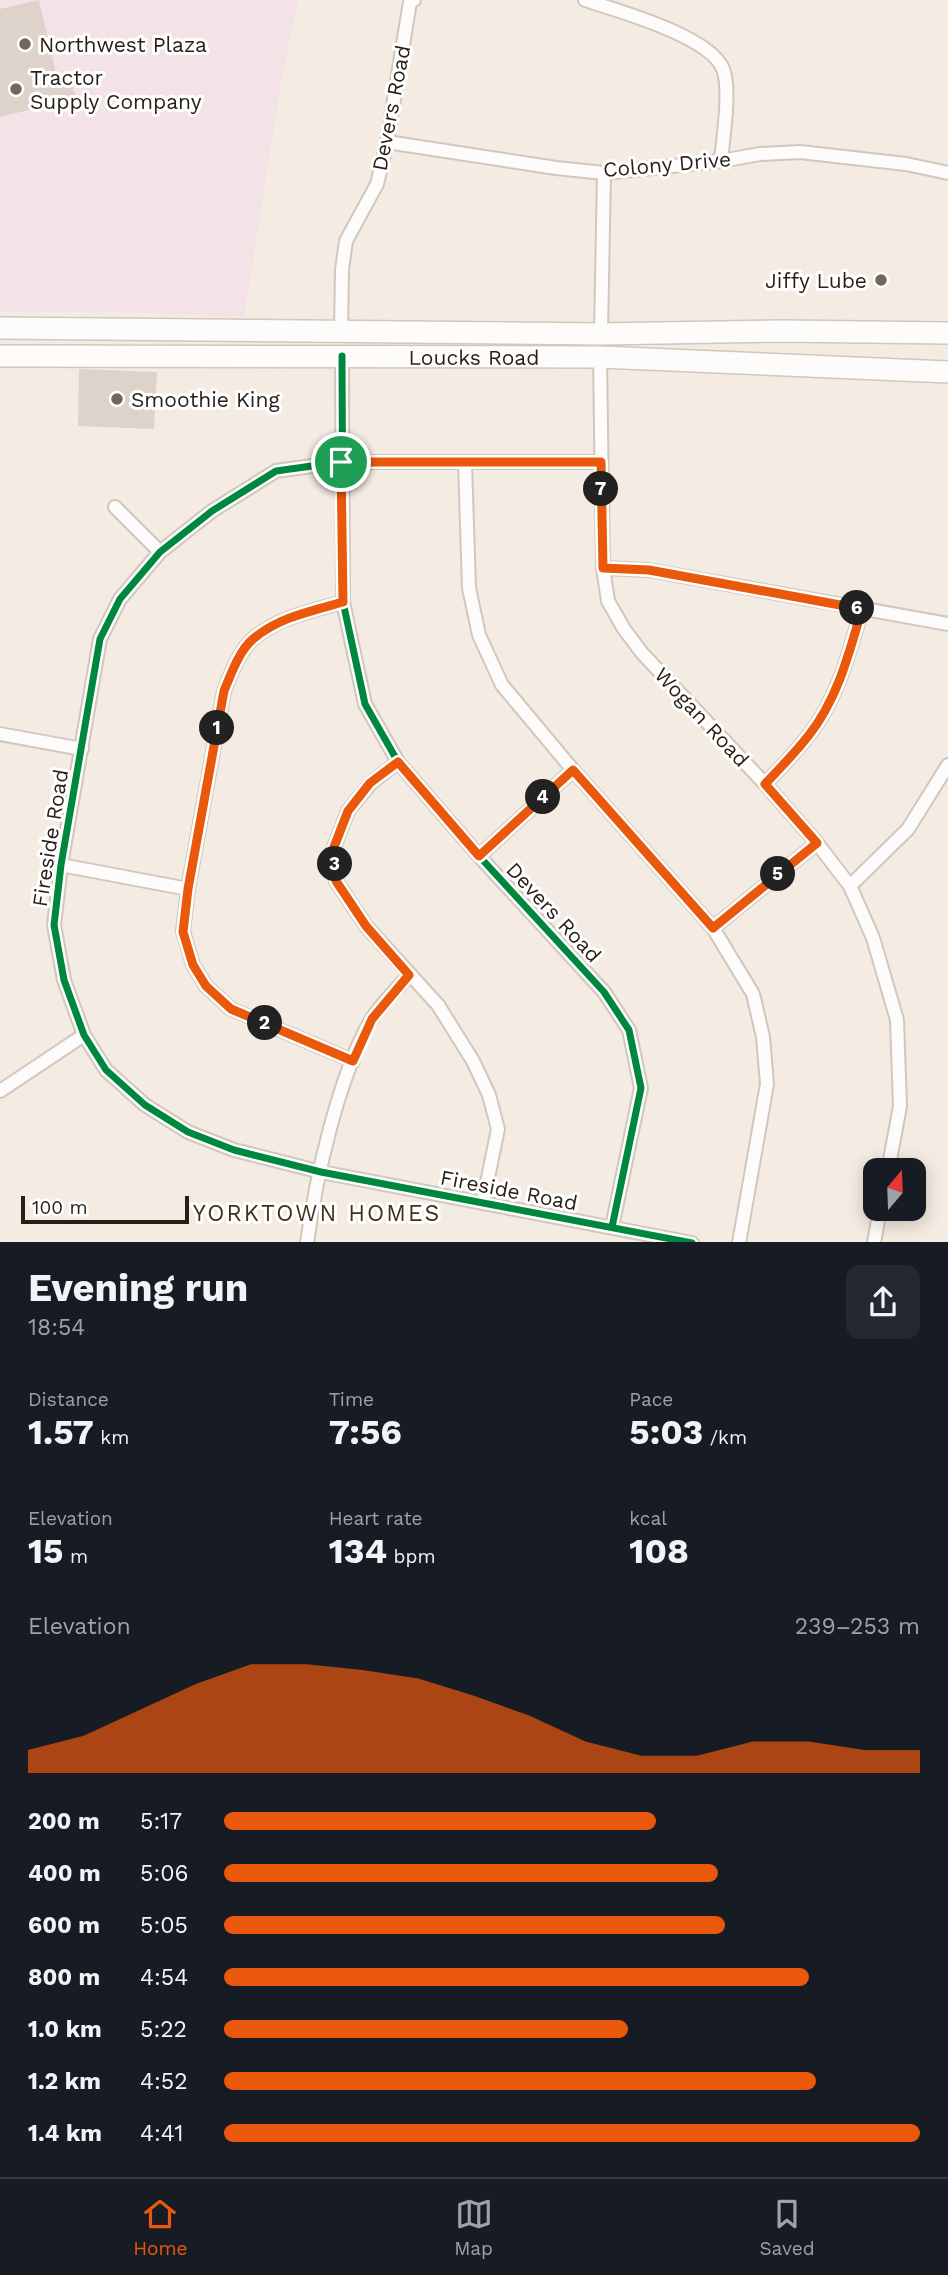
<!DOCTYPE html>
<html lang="en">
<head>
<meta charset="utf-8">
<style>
  :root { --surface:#171b24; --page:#242831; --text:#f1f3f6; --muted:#9ea1a6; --line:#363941; --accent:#ea580c }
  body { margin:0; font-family:"Work Sans",sans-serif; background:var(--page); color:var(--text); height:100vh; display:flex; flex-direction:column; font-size:26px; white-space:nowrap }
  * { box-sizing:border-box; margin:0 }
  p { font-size:23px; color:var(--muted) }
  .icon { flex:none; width:38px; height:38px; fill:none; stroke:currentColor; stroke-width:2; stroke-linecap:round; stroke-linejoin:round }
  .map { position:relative; height:1242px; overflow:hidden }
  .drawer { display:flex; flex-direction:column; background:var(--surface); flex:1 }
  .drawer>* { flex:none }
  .needle { width:46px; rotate:19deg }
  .buttons { position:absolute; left:863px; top:1158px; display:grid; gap:14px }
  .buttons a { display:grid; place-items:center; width:63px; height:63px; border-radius:14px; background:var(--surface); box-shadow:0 4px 18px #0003; font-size:35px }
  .scale { position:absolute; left:21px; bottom:18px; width:168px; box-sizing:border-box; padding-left:7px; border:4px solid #271e14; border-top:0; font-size:19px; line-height:24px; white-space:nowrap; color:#271e14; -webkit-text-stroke:5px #fff; paint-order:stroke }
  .pin { position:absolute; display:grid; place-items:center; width:60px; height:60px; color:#fff; margin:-30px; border:4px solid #fff; border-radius:50%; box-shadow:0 2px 7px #0007 }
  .km { position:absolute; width:35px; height:35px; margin:-18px; border-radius:50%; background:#222; color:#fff; font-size:19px; line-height:35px; text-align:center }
  .round { display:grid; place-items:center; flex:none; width:74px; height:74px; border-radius:14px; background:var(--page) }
  .overview { display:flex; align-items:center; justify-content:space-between; height:119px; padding:0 28px }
  h1 { font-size:38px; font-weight:700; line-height:52px }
  .metrics { display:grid; grid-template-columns:repeat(3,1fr); gap:10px; height:119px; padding:7px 28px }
  .metrics div { display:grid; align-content:center }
  .metrics b { font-size:35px; font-weight:700 }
  .metrics small { font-size:19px; font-weight:400 }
  .metrics p { font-size:19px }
  .chart { height:196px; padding:14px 28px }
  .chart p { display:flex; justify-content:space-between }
  .chart svg { width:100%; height:126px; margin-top:7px; fill:var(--accent); opacity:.7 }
  ul { padding:0 28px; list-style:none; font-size:23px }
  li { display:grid; grid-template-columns:112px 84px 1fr; align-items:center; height:52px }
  li i { height:18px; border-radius:9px; background:var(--accent) }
  .tab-bar { display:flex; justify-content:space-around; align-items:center; height:98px; border-top:2px solid var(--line); background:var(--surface); font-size:19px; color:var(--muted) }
  .tab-bar a { display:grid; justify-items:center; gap:4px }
  .tab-bar .selected { color:var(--accent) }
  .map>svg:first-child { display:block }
</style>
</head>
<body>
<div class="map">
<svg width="948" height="1243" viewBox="0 0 948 1243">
  <rect width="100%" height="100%" fill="#f4ebe2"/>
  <path fill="#f4e3e6" d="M0,0H298L281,83L244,317L91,311L0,312Z"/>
  <g fill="#ddd3ca">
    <path d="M39,0L58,82L69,79L77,98L0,117V9Z"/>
    <path d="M79,369L157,372L154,429L78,426Z"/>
  </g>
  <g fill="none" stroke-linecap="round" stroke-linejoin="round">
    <defs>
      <g id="street">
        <path d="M585,0C618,11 710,36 723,69C731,89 723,138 721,161"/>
        <path d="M387,142L556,168L604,173L721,161L760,154L800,152L906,164L948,173"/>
        <path d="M341,332L342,270L346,241L377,184L387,142L410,2L414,0"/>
        <path d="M601,334L604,173"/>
        <path d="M342,356L343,602L365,704L398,762L479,856L604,992L629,1030L641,1088L612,1227"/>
        <path d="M600,357L603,568L608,601L624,629L642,653L765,784L817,843L850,886L873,938L897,1020L900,1106L888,1171"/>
        <path d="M465,462L469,588L479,635L502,685L573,770L713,928L753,994L763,1037L767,1084L739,1243"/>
        <path d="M601,462H341L276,471L212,511L160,552L120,599L100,639L61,865L54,925L64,980L84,1035L106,1070L145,1105L188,1132L234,1150L321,1172L692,1243"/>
        <path d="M115,507L160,552"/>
        <path d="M603,568L648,570L948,624"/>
        <path d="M343,602C312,611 279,617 253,639C239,651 231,674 224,691L188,889L183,931L193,965L206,986L231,1009L353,1061"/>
        <path d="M0,734L82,749"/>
        <path d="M398,762L371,783L348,811L334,847L336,881L366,926L438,1005L473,1061L489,1095L498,1129L483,1202"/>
        <path d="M765,784C780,768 796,752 809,735C838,698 849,653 862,609"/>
        <path d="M479,856L573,770"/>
        <path d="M61,865L188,889"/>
        <path d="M850,886L908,829L948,765"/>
        <path d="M713,928L817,843"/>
        <path d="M0,1091L84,1035"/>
        <path d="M307,1243C316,1177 338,1078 371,1020C381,1004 397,989 409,975"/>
        <path d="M874,1243L880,1209"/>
      </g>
      <g id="highway">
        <path d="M0,328L601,334L783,331L948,333"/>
        <path id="s1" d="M0,356L600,357L948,372"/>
      </g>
    </defs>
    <use href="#street" stroke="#d0c7bd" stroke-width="16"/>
    <use href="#highway" stroke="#d0c7bd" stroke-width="24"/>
    <use href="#street" stroke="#fdfcfb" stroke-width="12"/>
    <use href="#highway" stroke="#fdfcfb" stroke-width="21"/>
    <defs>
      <g id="cycleway">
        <path d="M342,356L343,602L365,704L398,762L479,856L604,992L629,1030L641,1088L612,1227"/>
        <path d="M601,462H341L276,471L212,511L160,552L120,599L100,639L61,865L54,925L64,980L84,1035L106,1070L145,1105L188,1132L234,1150L321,1172L692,1243"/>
      </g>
    </defs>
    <use href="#cycleway" stroke="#fff" stroke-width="11"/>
    <use href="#cycleway" stroke="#00873e" stroke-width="7"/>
  </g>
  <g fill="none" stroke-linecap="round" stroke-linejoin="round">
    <defs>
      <path id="route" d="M341,462H601L603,568L649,570L862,609C849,653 838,698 809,735C796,752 780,768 765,784L817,843L713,928L573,770L479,856L398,762L370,783L348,811L334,847L336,881L366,926L409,975L372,1019L353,1061L231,1009L206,986L193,965L183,932L188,889L224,691C231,674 239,651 253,639C279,617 312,611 343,602Z"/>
    </defs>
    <use href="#route" stroke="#fff" stroke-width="14"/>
    <use href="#route" stroke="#ea580c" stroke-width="9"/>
  </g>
  <g fill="#6f665c" stroke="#fff" stroke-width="2.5">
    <circle cx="25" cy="44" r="7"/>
    <circle cx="16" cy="89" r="7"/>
    <circle cx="881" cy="280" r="7"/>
    <circle cx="117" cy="399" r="7"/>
  </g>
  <g text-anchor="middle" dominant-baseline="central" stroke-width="6" stroke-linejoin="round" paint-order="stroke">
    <g font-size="21" fill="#271e14" stroke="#fff" text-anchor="start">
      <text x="39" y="44">Northwest Plaza</text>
      <text x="30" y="77">Tractor<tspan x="30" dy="24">Supply Company</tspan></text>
      <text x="867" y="280" text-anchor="end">Jiffy Lube</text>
      <text x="131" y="399">Smoothie King</text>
    </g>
    <g font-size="21" fill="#271e14" stroke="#fff">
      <text transform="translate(391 108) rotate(-79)">Devers Road</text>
      <text transform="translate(667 164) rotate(-5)">Colony Drive</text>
      <text stroke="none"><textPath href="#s1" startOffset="474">Loucks Road</textPath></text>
      <text transform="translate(702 717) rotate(47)">Wogan Road</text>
      <text transform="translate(50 838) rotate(-81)">Fireside Road</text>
      <text transform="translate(554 912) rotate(47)">Devers Road</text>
      <text transform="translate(509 1190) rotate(11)">Fireside Road</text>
    </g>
    <g font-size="23" letter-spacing="2" fill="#433018" stroke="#fff">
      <text x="317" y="1213">YORKTOWN HOMES</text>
    </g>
  </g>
</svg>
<div class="buttons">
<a><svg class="needle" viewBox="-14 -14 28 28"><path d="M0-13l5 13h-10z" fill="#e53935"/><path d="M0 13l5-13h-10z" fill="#9ea1a6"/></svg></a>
</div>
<div class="scale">100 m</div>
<div class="pin" style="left:341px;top:462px;background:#1e9e55"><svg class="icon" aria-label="arrive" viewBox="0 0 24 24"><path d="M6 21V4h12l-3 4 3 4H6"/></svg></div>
<b class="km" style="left:217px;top:728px">1</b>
<b class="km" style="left:265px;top:1023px">2</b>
<b class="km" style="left:335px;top:864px">3</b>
<b class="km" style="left:543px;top:797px">4</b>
<b class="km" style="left:778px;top:874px">5</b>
<b class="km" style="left:857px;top:608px">6</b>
<b class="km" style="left:601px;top:489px">7</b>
</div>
<section class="drawer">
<div class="overview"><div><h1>Evening run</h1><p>18:54</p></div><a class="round"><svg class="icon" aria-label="share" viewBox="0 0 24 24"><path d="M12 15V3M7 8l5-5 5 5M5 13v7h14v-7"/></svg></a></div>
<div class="metrics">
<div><p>Distance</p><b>1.57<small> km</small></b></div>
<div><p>Time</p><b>7:56</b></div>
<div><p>Pace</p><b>5:03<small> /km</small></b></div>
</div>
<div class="metrics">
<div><p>Elevation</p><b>15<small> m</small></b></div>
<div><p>Heart rate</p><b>134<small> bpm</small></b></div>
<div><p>kcal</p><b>108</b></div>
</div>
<div class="chart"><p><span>Elevation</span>239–253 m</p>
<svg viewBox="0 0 160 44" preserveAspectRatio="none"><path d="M0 44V36L10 31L20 22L30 13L40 6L50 6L60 8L70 11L80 17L90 24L100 33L110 38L120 38L130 33L140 33L150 36L160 36V44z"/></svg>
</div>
<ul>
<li><b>200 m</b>5:17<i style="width:62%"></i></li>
<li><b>400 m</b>5:06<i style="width:71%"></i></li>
<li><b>600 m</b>5:05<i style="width:72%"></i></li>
<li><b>800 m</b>4:54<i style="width:84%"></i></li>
<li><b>1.0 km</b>5:22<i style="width:58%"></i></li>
<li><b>1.2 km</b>4:52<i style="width:85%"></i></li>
<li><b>1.4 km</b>4:41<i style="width:100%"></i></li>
</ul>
</section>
<nav class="tab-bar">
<a class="selected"><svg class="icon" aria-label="home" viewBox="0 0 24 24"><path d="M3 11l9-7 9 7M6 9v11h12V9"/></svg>Home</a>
<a><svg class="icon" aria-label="map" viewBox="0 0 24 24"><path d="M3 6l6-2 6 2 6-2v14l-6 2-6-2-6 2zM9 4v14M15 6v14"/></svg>Map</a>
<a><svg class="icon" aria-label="saved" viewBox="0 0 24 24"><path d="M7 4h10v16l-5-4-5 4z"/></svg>Saved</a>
</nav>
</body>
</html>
